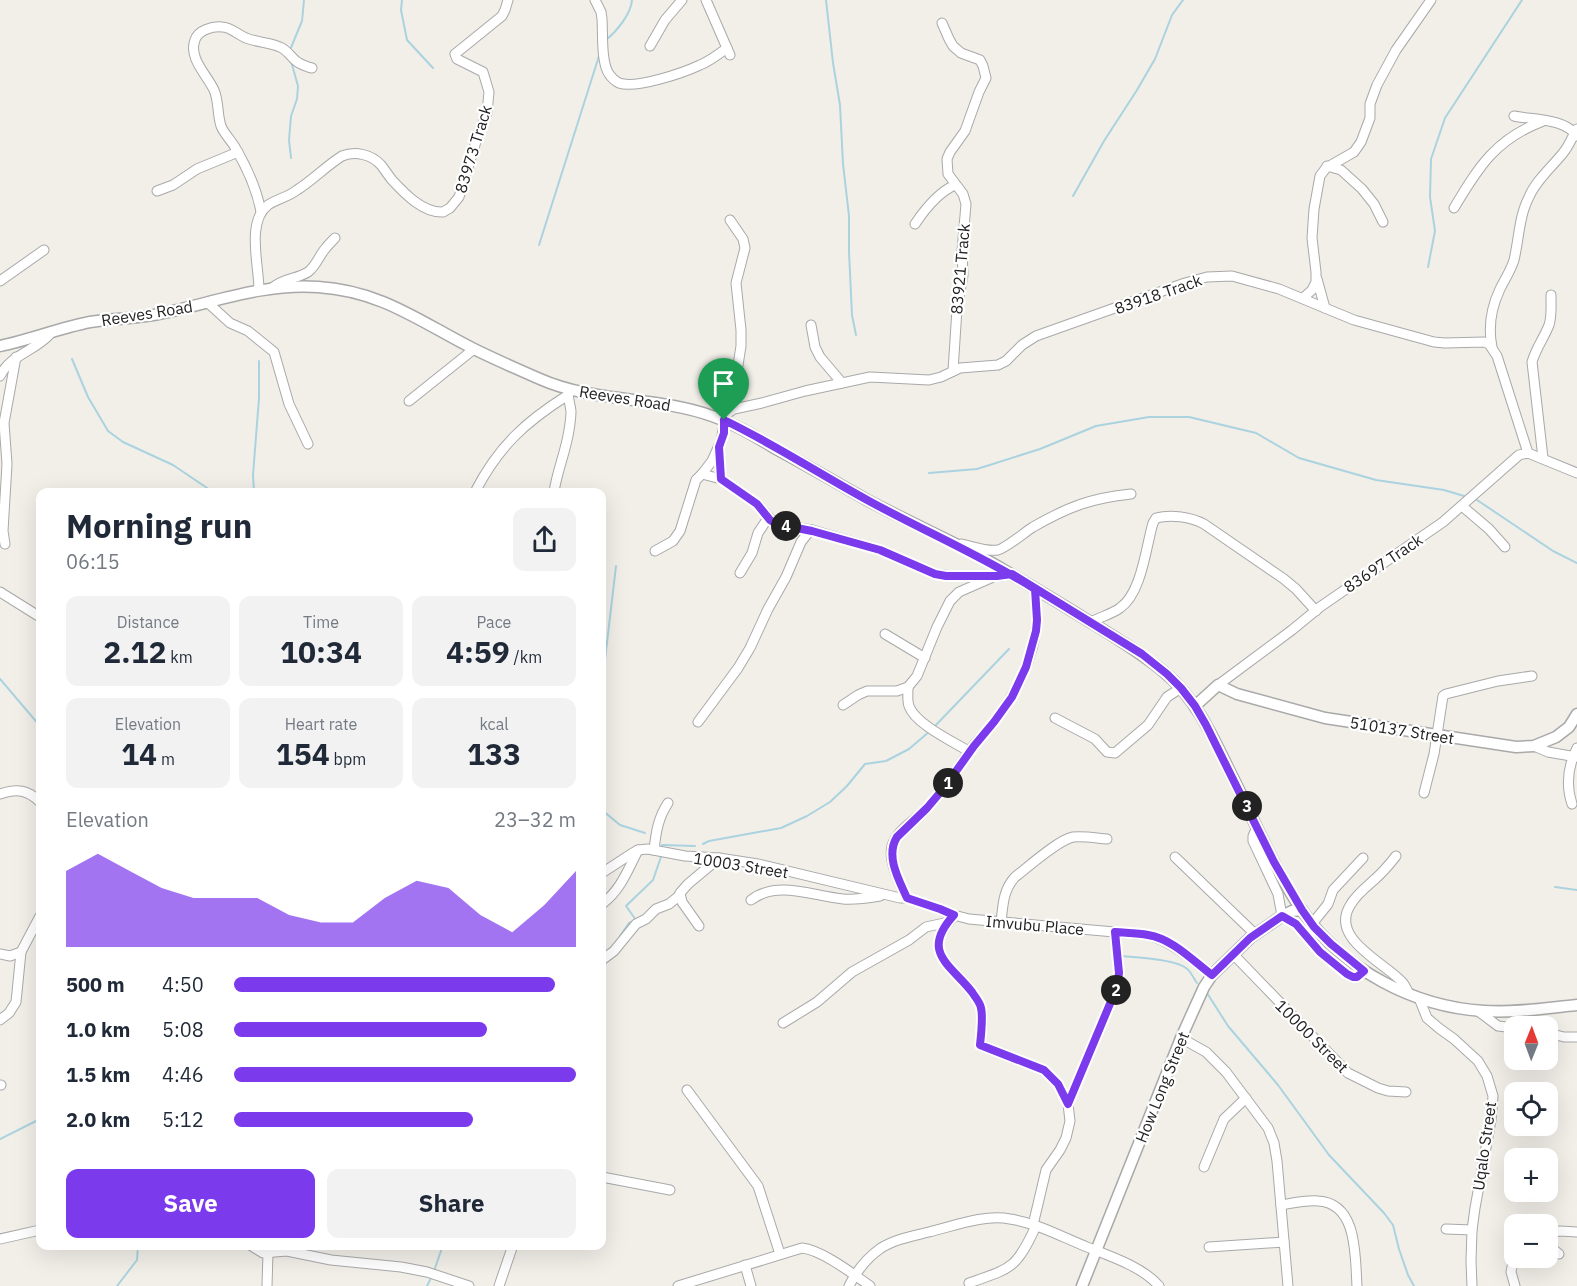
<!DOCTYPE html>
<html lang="en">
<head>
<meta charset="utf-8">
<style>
  :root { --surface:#fff; --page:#f2f2f3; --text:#1f2937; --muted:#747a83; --accent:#7c3aed }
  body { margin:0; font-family:"IBM Plex Sans",sans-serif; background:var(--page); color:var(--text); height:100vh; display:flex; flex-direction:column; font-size:22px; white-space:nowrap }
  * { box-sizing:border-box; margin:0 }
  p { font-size:20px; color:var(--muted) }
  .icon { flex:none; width:33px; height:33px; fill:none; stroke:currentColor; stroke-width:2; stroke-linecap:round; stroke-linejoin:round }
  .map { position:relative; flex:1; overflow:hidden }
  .details { position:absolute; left:36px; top:488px; width:570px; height:762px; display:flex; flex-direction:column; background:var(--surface); border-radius:12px; box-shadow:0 6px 24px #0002 }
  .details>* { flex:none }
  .needle { width:39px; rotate:1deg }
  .fabs { position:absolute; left:1504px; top:1016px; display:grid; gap:12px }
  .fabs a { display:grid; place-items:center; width:54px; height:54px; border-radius:12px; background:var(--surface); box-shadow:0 6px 24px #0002; font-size:30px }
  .pin { position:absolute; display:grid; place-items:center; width:51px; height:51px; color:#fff; margin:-62px -26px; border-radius:50% 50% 50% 0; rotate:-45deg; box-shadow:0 0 6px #0007 }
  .pin .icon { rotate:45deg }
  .km { position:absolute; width:30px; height:30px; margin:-15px; border-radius:50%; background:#222; color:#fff; font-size:16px; line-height:30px; text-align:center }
  .round { display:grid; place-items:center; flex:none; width:63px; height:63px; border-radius:12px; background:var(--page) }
  .summary { display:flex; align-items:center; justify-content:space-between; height:102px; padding:0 30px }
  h1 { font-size:33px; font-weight:800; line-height:45px }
  .figures { display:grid; grid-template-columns:repeat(3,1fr); gap:9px; height:102px; padding:6px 30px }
  .figures div { display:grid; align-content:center; border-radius:12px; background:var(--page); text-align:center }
  .figures b { font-size:30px; font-weight:800 }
  .figures small { font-size:16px; font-weight:400 }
  .figures p { font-size:16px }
  .chart { height:168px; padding:12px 30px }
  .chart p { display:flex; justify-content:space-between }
  .chart svg { width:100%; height:108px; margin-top:6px; fill:var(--accent); opacity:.7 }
  .cta { display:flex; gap:12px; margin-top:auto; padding:12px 30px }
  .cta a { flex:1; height:69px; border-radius:12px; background:var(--accent); color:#fff; font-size:24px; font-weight:800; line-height:69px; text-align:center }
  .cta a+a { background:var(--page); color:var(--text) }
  ul { padding:0 30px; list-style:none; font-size:20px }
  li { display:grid; grid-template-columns:96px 72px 1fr; align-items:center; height:45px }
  li i { height:15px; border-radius:8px; background:var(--accent) }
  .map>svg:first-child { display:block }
</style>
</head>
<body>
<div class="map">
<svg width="1577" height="1286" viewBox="0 0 1577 1286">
  <rect width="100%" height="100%" fill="#f2efe9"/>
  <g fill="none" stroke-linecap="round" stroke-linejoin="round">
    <g stroke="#aad3df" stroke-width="2">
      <path d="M402,0L401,10L407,40L433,68"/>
      <path d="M826,0L833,63L840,105L843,164L849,216V252L852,315L856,335"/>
      <path d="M606,40C617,31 631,14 632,0"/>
      <path d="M290,50L302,21L304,0"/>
      <path d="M291,61L298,86L297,99L291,116L289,140L291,158"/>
      <path d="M1073,196L1104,141L1137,90L1155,59L1172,15L1183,0"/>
      <path d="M539,245L599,56"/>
      <path d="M1428,267L1435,231L1430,197L1431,159L1445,118L1522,0"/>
      <path d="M72,359L88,397L108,431L123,442L173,465L213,492"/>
      <path d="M929,473L977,469L1040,449L1096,426L1149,417H1189L1256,433L1299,458L1376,480L1444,490L1464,496"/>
      <path d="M254,492L253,475L259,398V361"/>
      <path d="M1477,500L1553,551L1577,563"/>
      <path d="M0,679L40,726"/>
      <path d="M602,685L616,566"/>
      <path d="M934,727L1009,649"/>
      <path d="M602,810L620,825L645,833"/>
      <path d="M703,844L709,841L781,828L807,816L830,802L847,786L865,764L886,761L909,749L930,731"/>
      <path d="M662,845L695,846"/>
      <path d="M1555,887L1577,890"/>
      <path d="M620,936L629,923L636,920L626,906L653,880L662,854"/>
      <path d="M1121,956C1136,957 1175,959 1186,968C1191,971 1193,978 1197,983"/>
      <path d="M1207,993L1228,1026L1278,1085L1329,1155L1384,1213L1393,1225L1399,1249L1408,1275L1414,1286"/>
      <path d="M0,1139L40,1119"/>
      <path d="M434,1271L443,1245"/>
      <path d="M117,1286L137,1260L138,1245"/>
      <path d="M427,1286L432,1276"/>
    </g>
    <defs>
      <g id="minor">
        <path d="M595,0L601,12L602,19C603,34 601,62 609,74C611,77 615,81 619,83C636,89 683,73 700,65C710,61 719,54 727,48"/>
        <path d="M706,0L730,55"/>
        <path d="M942,23L949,39L953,46L961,53L980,60L983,66L986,78L979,92L965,131L950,152L947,159L948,174L963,194L966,204L962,251L963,275L957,309L953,371"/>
        <path d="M650,46L665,20L682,0"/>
        <path d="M1514,116C1534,120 1564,118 1577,136"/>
        <path d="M1327,166L1341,170L1362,189L1374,204L1383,222"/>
        <path d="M157,191L173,185L197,169L238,152"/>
        <path d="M1454,208C1479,166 1496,139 1543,121"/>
        <path d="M261,212C257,190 247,168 236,149C232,141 224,134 221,126C217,114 219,101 214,90C207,75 188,58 195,40C198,30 213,26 222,27C231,27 238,35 246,38C258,43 271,42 282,48C289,52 292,59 299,63C303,65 307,67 312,68"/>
        <path d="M730,220L743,239L745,248L736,283L741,330V346L731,410"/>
        <path d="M915,224C925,209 939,192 955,185"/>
        <path d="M1317,279L1325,308"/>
        <path d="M0,281L44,250"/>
        <path d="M272,288C285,277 295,280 308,272C316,266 319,256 325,249C328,245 332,241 335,238"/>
        <path d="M259,290C259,265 246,222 268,205C277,199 288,197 297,190C313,180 326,166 342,156C355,151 371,154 381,165C385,170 388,175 392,180C405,194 423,213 443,212L450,208L459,197L478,135L487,113L489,92L483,72L457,59L455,54L502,16L505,10L508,0"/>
        <path d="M1303,298L1312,290L1316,282V272L1312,238L1314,209L1320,176L1326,168L1354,152L1361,142L1370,118V104L1377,85L1396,50L1431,0"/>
        <path d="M207,302L230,323L248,331L274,352L289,404L308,444"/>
        <path d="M811,325L815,347L820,357L842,383"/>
        <path d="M1492,347C1488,327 1491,308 1500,289C1505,279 1511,270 1514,260C1519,239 1519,216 1529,197C1536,180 1552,167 1563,153C1569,146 1572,137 1577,129"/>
        <path d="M0,376C10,355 35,351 50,334"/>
        <path d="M409,401L474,349"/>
        <path d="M719,449L721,479"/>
        <path d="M1543,458L1532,362C1536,348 1544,338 1549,325C1552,316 1551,305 1551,295"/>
        <path d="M475,492C498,447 525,422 568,395"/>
        <path d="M554,492C557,471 566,451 569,430C570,424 571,417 571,411C570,404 568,398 568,391"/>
        <path d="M1462,506L1489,529L1505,547"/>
        <path d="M5,544L3,531L7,464L4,423L16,357"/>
        <path d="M961,544C972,546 986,552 998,550C1006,548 1025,532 1033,527C1068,507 1091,498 1131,494"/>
        <path d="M655,551L673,541L680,531L696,480L702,474"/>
        <path d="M740,573L752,553L758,533L768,518"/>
        <path d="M1012,575L997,576H952L935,574L880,550L812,530L780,525L773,522L757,504L721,479L702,474L712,461L721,441L725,420L728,413L734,409L762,403L805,391L870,377L929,380L941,377L960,368L998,365L1006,361L1022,345L1036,336L1185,283L1207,277L1232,276L1279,289L1354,320L1434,342L1445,343L1484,342L1489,344L1497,356L1528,453"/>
        <path d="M0,592L40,617"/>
        <path d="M1091,622C1100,617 1112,614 1120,608C1142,593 1146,546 1153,523L1156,518C1171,514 1191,517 1204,524L1284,579L1296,589L1316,611"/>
        <path d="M885,634L925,658"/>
        <path d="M1218,685L1292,630L1320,607L1443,522L1519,455L1528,453L1577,473"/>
        <path d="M908,687C908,693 907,701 909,706C915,724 954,742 970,752"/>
        <path d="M843,705L858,695L867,691H897L908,687L917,676L937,627L950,601L959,592L991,578"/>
        <path d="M1055,718L1095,739L1107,752L1115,753L1148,725L1167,697L1181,688"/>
        <path d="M698,722L738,668L750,648L768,609L786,577L801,542L808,533L812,530"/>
        <path d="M1534,746L1548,752L1577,757"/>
        <path d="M1424,793L1434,754L1443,696L1446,694L1498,681L1532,676"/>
        <path d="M0,794C17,788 28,790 40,802"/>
        <path d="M1572,804C1566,786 1568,766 1577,748"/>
        <path d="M1257,827L1253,836V841L1278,894L1282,916L1296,924L1320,952L1347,974L1353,977H1357L1364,971"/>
        <path d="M654,850C656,832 658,818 668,803"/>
        <path d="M1396,856C1389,865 1382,873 1374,880C1366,887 1356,895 1351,904C1328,938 1384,962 1402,982C1405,985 1407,990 1409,994"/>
        <path d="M1175,857L1255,934"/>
        <path d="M602,873L631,854L638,850L648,849L685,856L719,858L758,864L900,898H907L940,909L950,914L969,919L1148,935C1173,942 1192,960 1212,975"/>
        <path d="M907,898C900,883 888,862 892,846C897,829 919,818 929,806C946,787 959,766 973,746C980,738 988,730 994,722C1015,695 1031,664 1036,630C1038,617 1036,603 1035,589"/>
        <path d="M751,900C777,880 813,896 843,899C855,900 868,898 880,896"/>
        <path d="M602,904C620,891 628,870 638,850"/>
        <path d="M954,916C920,952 950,963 972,992C975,997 980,1002 981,1008C984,1017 981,1035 980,1045L1044,1070L1058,1084L1068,1104L1070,1121L1066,1138L1060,1150L1046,1170L1033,1225"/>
        <path d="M1001,922C1003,905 1003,890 1015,877C1028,867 1058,840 1073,837C1084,836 1096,838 1107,839"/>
        <path d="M1312,924L1328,904L1333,890L1363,858"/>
        <path d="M699,926L682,902L680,893L688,884L719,858"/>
        <path d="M0,954L10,956L21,952L40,916"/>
        <path d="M1233,954L1348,1073L1378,1088L1388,1091L1406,1092"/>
        <path d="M602,960L614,951L636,924L646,919L656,909L669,904L680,895"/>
        <path d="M1419,998L1427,1018L1440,1029L1454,1039L1478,1061L1487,1076L1493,1096L1491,1120L1475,1208L1472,1230L1471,1261L1472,1286"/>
        <path d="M1478,1011L1498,1026L1515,1028"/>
        <path d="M0,1020L9,1013L16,1002L21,952"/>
        <path d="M783,1023L817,1002L852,972L909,940L926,927L949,922"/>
        <path d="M1548,1033L1564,1037H1577"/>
        <path d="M1181,1038L1206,1052L1226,1072L1268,1128L1274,1143L1277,1161L1288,1286"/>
        <path d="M0,1085H1"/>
        <path d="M687,1090L758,1186L780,1254"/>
        <path d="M1068,1104L1117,987L1119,973L1115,932"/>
        <path d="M1204,1167L1224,1119L1246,1098"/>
        <path d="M602,1177L670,1190"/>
        <path d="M1281,1205C1293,1203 1306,1200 1318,1201C1358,1203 1355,1257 1357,1286"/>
        <path d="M1446,1229L1472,1230"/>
        <path d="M1548,1233L1560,1231L1577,1232"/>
        <path d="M0,1239L40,1230"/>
        <path d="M250,1245L263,1253L287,1251L331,1260L401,1267L427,1272L469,1286"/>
        <path d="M1548,1245L1559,1254"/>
        <path d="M1209,1247L1284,1242"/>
        <path d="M1515,1252L1511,1272L1515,1286"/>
        <path d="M745,1265L751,1286"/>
        <path d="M969,1283C1012,1268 1016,1269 1036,1226"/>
        <path d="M267,1286L268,1253"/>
        <path d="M499,1286L513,1245"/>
        <path d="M678,1286L802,1248C822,1250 853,1274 870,1286"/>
        <path d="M849,1286C856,1272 868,1257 881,1248C895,1239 913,1236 929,1232C954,1226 984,1214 1010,1219C1037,1223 1062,1237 1087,1247C1110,1256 1143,1267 1159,1286"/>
      </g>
      <g id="tertiary">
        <path d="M0,346C30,340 59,328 90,322C114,318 139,319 164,313C215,302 265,283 318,287C381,291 419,321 472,348C494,359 517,369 540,379C594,403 656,396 712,416C735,424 756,437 778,450C808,466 837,483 867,500C905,520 945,538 983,558C1018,578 1053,599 1087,620C1113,636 1140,652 1164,672C1198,700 1215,742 1234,780C1256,824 1275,871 1303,912C1344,970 1414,1007 1484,1011C1515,1013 1546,1008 1577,1005"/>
        <path d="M1195,706L1218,685L1237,694L1325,718L1516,747L1534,746L1556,737L1569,727L1577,714"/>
        <path d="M1082,1286L1181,1038L1204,987L1212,975L1250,938L1282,916L1292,911L1302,910"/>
      </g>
    </defs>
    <use href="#minor" stroke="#a9a9a9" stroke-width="11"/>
    <use href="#tertiary" stroke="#a9a9a9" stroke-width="13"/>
    <use href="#minor" stroke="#fff" stroke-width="9"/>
    <use href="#tertiary" stroke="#fff" stroke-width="10"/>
  </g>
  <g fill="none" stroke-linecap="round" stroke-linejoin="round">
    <defs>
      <path id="route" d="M724,420C774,444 821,475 869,501C924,531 982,556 1035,589L1037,620L1036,631L1026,667L1012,697L994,722L974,746L944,788L927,808L897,837C885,856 899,880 907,898L940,909L954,915C920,952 950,964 972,992C975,997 980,1002 981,1008C983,1016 981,1036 980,1045L1044,1070L1058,1084L1068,1104L1117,987L1119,973L1115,932C1126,933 1137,933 1148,935C1173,939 1193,961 1212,975L1250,938L1282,916L1296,924L1320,952L1347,974L1353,977H1357L1364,971L1331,944L1314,927L1302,910L1274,862L1206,725L1195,706L1181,688L1167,674L1142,654L1012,574L997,576H946L935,574L880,550L812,531L776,524L770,520L757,504L721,479L719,447L724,433V420"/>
    </defs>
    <use href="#route" stroke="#fff" stroke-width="12"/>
    <use href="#route" stroke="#7c3aed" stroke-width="8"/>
  </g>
  <g text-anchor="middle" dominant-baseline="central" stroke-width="4.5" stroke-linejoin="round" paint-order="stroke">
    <g font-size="16" fill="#222" stroke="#fff">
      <text transform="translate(473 149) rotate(-73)">83973 Track</text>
      <text transform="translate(960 269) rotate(-85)">83921 Track</text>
      <text transform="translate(1158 294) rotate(-19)">83918 Track</text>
      <text transform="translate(147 313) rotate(-9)">Reeves Road</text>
      <text transform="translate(625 398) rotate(9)">Reeves Road</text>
      <text transform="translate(1383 563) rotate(-34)">83697 Track</text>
      <text transform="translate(1402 730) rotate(9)">510137 Street</text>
      <text transform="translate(741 865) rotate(9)">10003 Street</text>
      <text transform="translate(1035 925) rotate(5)">Imvubu Place</text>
      <text transform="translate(1312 1036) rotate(45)">10000 Street</text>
      <text transform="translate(1162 1087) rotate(-68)">How Long Street</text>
      <text transform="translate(1484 1146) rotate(-82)">Uqalo Street</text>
    </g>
  </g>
</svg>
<div class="fabs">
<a><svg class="needle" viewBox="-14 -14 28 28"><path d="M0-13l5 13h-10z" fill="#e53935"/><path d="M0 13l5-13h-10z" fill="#747a83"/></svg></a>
<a><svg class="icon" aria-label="locate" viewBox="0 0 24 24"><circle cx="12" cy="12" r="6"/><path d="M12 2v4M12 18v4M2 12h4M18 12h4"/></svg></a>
<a>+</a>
<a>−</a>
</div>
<div class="pin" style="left:724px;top:420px;background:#1e9e55"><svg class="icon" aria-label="arrive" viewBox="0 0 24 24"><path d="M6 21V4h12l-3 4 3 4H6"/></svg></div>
<b class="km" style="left:948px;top:783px">1</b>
<b class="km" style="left:1116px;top:990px">2</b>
<b class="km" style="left:1247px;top:806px">3</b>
<b class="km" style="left:786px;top:526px">4</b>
<section class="details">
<div class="summary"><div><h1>Morning run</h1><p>06:15</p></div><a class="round"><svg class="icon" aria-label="share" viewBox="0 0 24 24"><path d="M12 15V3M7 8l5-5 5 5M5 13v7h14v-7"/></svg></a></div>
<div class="figures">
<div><p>Distance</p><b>2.12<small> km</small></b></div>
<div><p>Time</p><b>10:34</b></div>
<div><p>Pace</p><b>4:59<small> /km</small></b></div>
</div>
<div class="figures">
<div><p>Elevation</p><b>14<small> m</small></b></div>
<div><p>Heart rate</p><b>154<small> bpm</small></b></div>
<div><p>kcal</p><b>133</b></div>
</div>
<div class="chart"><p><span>Elevation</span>23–32 m</p>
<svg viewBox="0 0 160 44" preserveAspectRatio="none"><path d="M0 44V13L10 6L20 13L30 20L40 24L50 24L60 24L70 31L80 34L90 34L100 24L110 17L120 20L130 31L140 38L150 27L160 13V44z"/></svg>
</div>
<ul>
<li><b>500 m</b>4:50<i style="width:94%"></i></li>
<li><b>1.0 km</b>5:08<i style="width:74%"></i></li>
<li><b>1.5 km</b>4:46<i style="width:100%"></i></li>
<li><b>2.0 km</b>5:12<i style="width:70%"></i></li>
</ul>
<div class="cta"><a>Save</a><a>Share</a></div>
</section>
</div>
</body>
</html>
